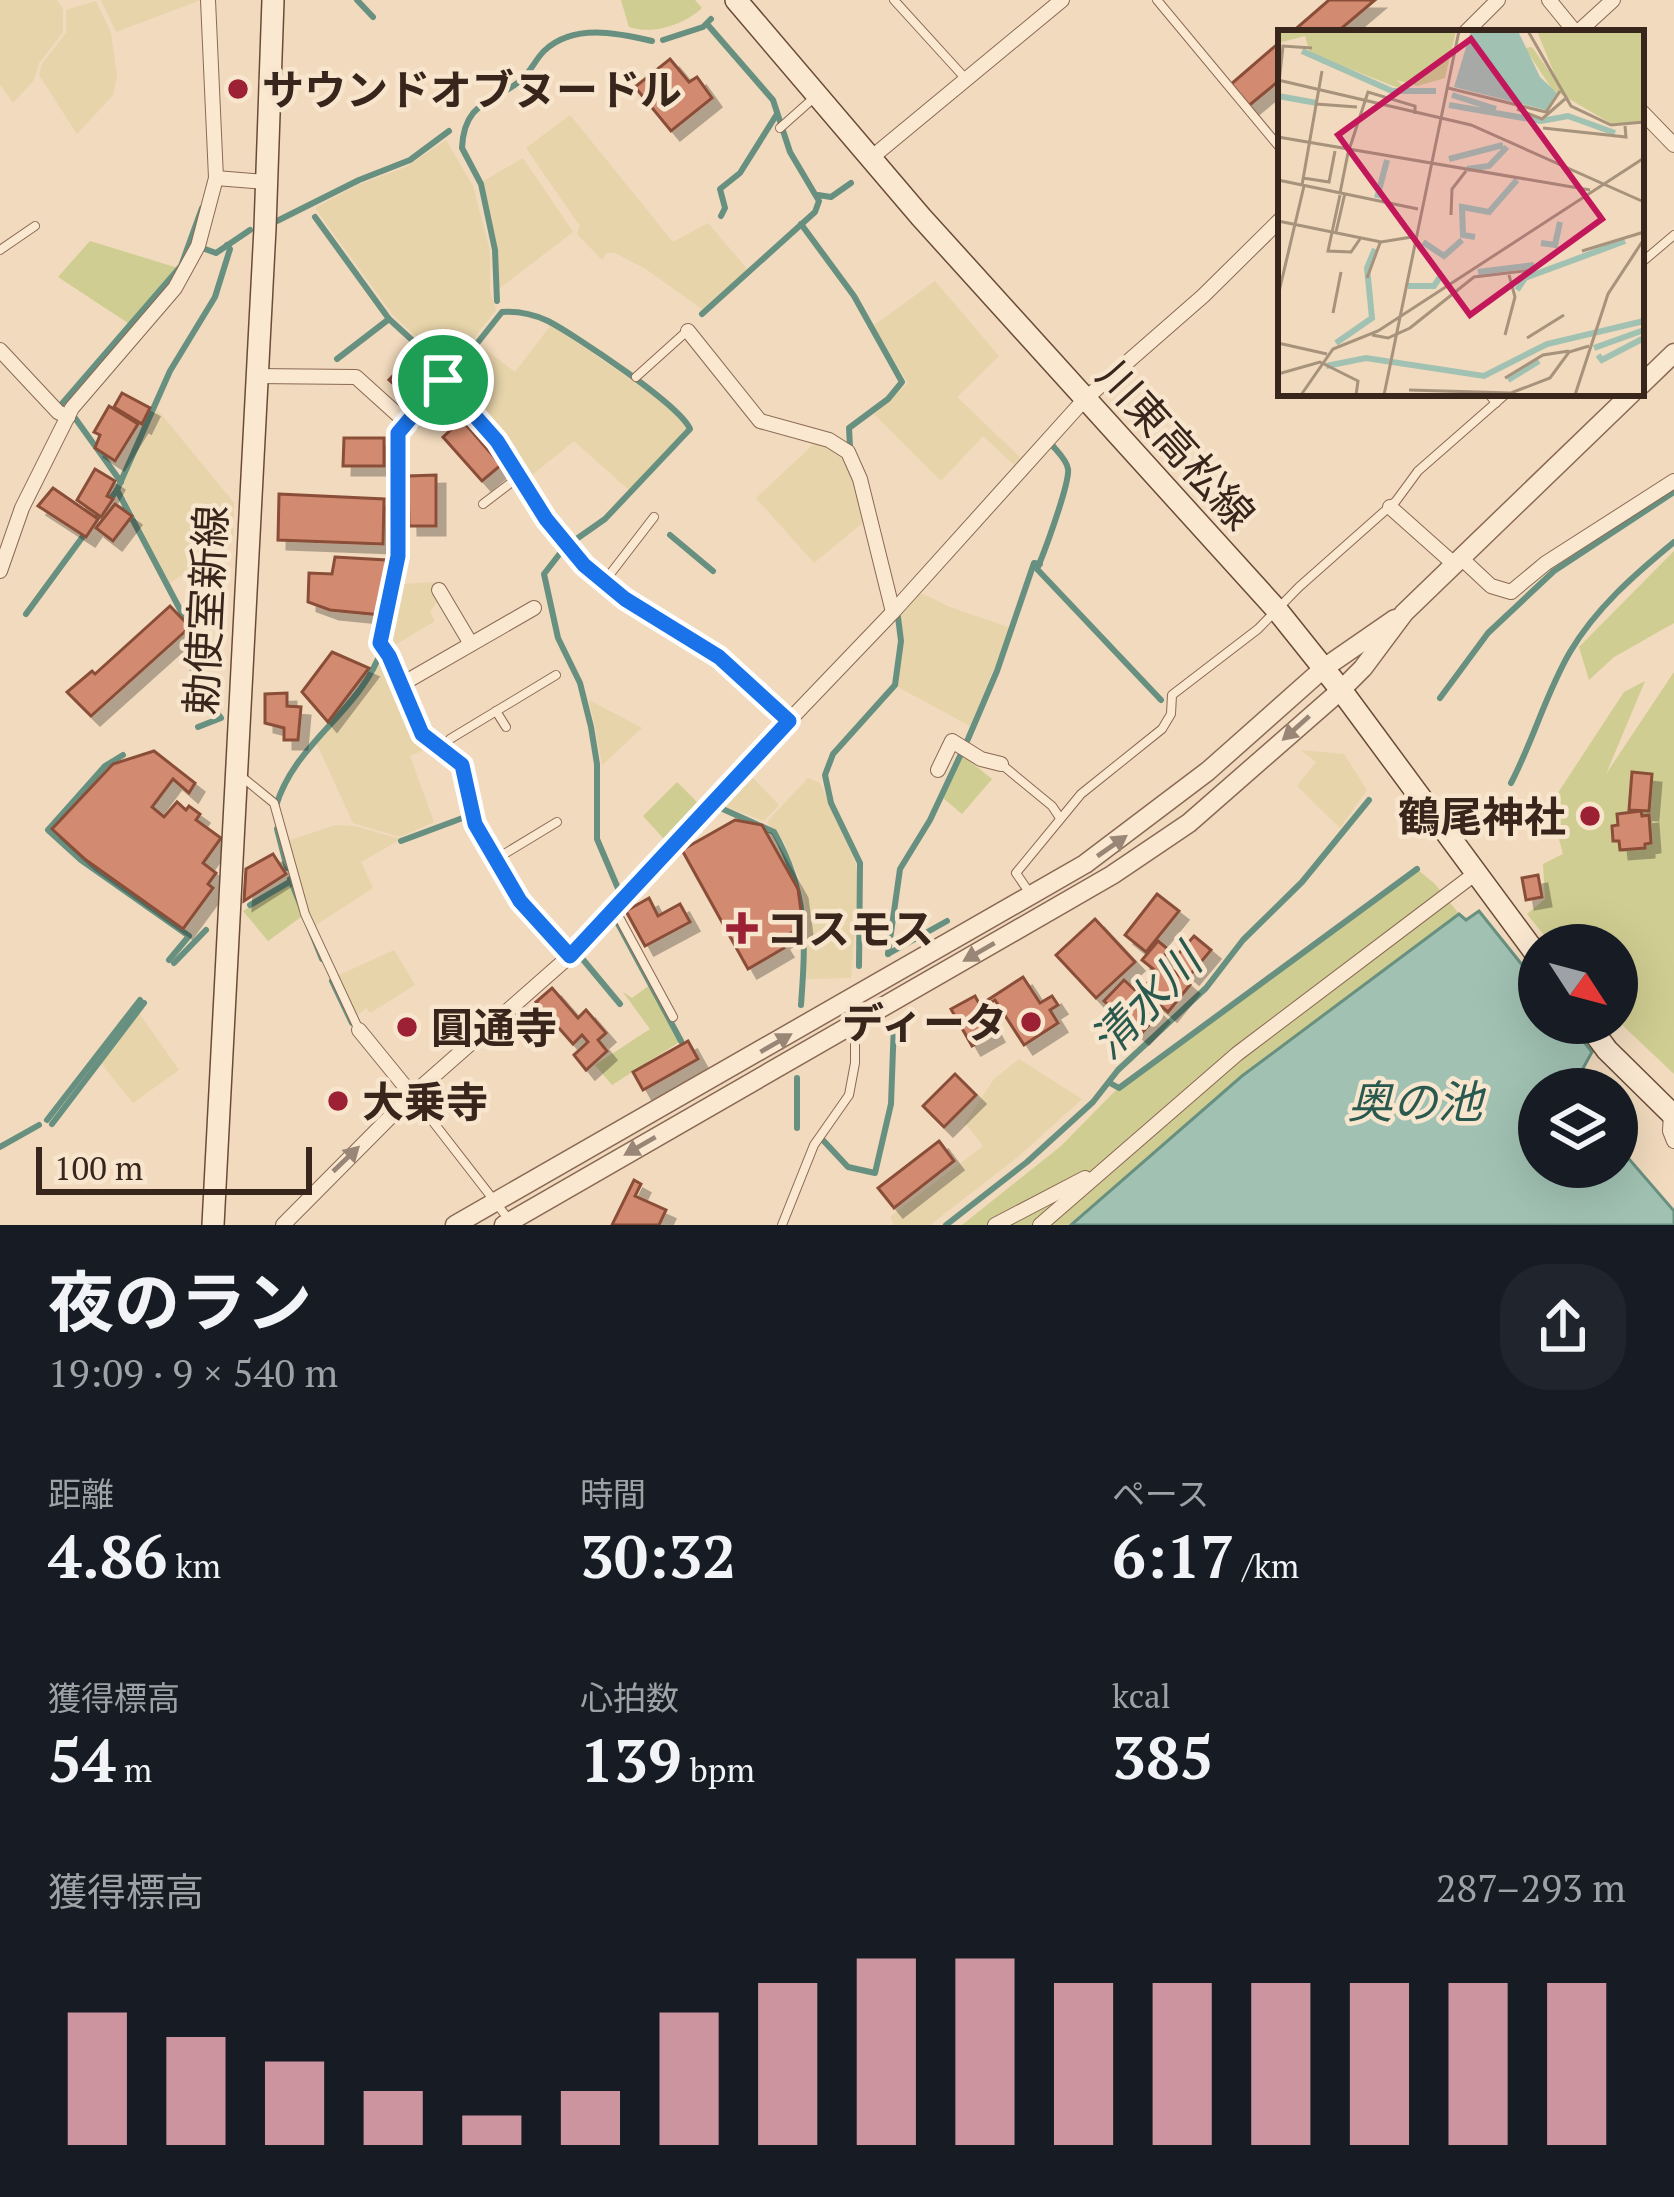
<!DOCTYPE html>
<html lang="ja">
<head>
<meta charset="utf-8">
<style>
  :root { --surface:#171b24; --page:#20242c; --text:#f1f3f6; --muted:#9ea1a6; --accent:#cb949f }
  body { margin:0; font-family:"PT Serif","Noto Sans JP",serif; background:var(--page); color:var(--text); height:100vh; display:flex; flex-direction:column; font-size:45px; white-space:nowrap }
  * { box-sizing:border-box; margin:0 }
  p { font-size:39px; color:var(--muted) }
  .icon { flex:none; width:66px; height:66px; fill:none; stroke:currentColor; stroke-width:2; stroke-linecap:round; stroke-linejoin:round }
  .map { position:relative; height:1225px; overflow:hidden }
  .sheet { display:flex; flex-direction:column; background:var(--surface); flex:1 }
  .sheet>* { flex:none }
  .needle { width:78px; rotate:126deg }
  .fabs { position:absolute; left:1518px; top:924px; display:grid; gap:24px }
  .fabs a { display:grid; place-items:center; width:120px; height:120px; border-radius:50%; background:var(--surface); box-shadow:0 12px 48px #0002; font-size:60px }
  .scale { position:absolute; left:36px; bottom:30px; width:276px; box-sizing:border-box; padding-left:12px; border:6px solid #38251b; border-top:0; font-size:33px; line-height:42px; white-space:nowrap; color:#38251b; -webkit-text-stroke:9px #f8e5cd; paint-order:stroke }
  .pin { position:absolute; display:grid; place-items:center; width:102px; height:102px; color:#fff; margin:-51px; border:6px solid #fff; border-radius:50%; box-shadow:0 3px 12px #0007 }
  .round { display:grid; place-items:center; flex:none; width:126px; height:126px; border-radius:48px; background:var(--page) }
  .head { display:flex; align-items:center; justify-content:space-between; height:204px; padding:0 48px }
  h1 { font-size:66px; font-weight:700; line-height:90px }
  .metrics { display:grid; grid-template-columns:repeat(3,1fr); gap:18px; height:204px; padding:12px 48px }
  .metrics div { display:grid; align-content:center }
  .metrics b { font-size:60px; font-weight:700 }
  .metrics small { font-size:33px; font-weight:400 }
  .metrics p { font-size:33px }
  .chart { height:336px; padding:24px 48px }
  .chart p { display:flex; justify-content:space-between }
  .chart svg { width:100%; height:216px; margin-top:12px; stroke:var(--accent); stroke-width:6 }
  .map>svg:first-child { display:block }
</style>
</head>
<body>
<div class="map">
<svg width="1674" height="1225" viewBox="0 0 1674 1225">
  <defs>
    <filter id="shadow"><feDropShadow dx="9" dy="9" stdDeviation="0" flood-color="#0004"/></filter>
  </defs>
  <rect width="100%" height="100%" fill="#f1dabd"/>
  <g fill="#e7d4aa">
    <path d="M0,0H57L63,9V32L39,63L34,80L13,103L0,84Z"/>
    <path d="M101,0H201L116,32Z"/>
    <path d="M96,1L111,33L117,75L113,95L77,134L39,75L42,64L66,33V10Z"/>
    <path d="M570,115L673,242L708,223L748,270L703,310L646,269L615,253H607L602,260L577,234L580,226L526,148Z"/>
    <path d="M446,140L473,186L490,251V292L496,310L450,368L393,315L315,208L358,185L406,167Z"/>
    <path d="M523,158L573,232L496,291V250L482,182Z"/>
    <path d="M935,281L999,356L957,397L1021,458L1014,465L983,436L941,481L874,414L908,383L873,326Z"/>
    <path d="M551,325L673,408L686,422L689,429L630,491L574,441L526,480L499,439L449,381L478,344L515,372Z"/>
    <path d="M157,409L234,503L233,542L168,584L120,486Z"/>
    <path d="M818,440L849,460L866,520L814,563L756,498Z"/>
    <path d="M435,582L438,600L430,612L435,621L392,647L389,644L402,584Z"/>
    <path d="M921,593L950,607L1011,628L970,726L896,686L901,659L899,617Z"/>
    <path d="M382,652L418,736L431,747L410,756L434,822L400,837L353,823L316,742L355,700Z"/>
    <path d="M589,700L642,728L602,765L595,727Z"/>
    <path d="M1301,750L1344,754L1367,790L1340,828L1297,786L1316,762Z"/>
    <path d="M748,773L779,805L764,821L719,804Z"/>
    <path d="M808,778L820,783L856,864L858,884L851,978L806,979L808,919L801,883L784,842L767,822Z"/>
    <path d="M336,825L354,826L401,839L361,862L373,888L313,927L287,841Z"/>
    <path d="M394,950L415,985L370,1013L366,1008L355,1017L337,976Z"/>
    <path d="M139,1013L179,1070L133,1103L101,1063Z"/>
    <path d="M1019,1059L1082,1099L1019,1156L930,1225H894L890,1217L983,1146L965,1123L994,1079Z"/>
  </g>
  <g fill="#cfcd91">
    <path d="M621,0H695L702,8C684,25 652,35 629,27Z"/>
    <path d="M90,241L178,268L131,325L58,277Z"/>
    <path d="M1674,551V623L1614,657L1589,680L1579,647Z"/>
    <path d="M1674,672V1074L1617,1020V945H1552L1527,914L1545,899L1543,864L1563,854L1550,805L1624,692L1645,681L1606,774Z"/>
    <path d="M962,755L992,779L962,814L943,798Z"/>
    <path d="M677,782L698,803L665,840L643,816Z"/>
    <path d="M1418,870L1435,884L1459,914L1242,1076L1071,1225H962L1061,1146L1117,1089Z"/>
    <path d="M290,882L301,917L268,941L243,911Z"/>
    <path d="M650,985L681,1041L612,1085L595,1065L650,1029L623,992L632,998Z"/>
  </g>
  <path fill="#a1c2b3" stroke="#689080" stroke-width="3" d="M1479,911L1539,986V1023H1569L1592,1052L1581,1072L1591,1089H1539V1167H1617V1137L1629,1159L1674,1211V1225H1071L1242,1076L1459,914L1466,920Z"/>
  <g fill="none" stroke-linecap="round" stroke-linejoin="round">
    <g stroke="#689080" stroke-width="6">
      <path d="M357,0L373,17"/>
      <path d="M663,40L703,27L711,19"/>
      <path d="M818,195L831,197L851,183"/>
      <path d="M721,216L725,208L720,189L740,173L777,114"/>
      <path d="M315,217L389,319L446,371"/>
      <path d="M277,221L359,180L410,160L449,131"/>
      <path d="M801,224L854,296L902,382L888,399L849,428L850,447"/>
      <path d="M205,249L216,253L250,230"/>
      <path d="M497,301L495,250L481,184L462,148C464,101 493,103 520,81C530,73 535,60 544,51C573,23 618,33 652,41"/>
      <path d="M702,314L815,212L819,201L790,152L773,100L707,24"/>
      <path d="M337,359L389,319"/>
      <path d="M452,375L502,312C518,311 533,314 548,321C575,335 680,405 690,429L605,519L565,547L544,574L558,638L580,683L591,727L597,764V839L620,893"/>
      <path d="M60,406L181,266L202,208"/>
      <path d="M420,409L444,385"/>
      <path d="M75,418L121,482"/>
      <path d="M1052,445C1057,451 1067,460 1068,469C1070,483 1044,553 1037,569L1161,700"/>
      <path d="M117,490L184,617L195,683L221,718L198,727"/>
      <path d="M670,535L713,571"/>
      <path d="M26,614L117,490L170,371L215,297L230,249L227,245"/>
      <path d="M1440,698L1488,633L1554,571L1674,492"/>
      <path d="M407,708L419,736L437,749"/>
      <path d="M123,755L105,766L48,830L81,860L189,936L169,960"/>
      <path d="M1511,783C1533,741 1546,693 1570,652C1596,608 1635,574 1674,542"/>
      <path d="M276,806C295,742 360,712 382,649"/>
      <path d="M716,806L774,832C808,893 806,938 801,1005"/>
      <path d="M277,829L287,868"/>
      <path d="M401,841L468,816"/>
      <path d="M290,879L322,959"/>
      <path d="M250,905L291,881"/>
      <path d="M608,905L681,1041"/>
      <path d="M888,954L900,869L930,820L968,739L997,671L1034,563L1040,564"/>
      <path d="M888,954L947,921"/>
      <path d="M580,956L620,1004"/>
      <path d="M174,963L206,930"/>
      <path d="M859,966L860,863L831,803L825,775L833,754L895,685L901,641L898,617"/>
      <path d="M332,981L352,1023"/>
      <path d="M797,1078V1128"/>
      <path d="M1110,1083L1119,1088L1417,869"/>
      <path d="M47,1120L140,1000"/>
      <path d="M52,1124L144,1003"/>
      <path d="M821,1138L848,1167L875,1173L891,1104L894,1022"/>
      <path d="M0,1147L39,1125"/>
      <path d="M946,1225L1027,1162L1093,1102L1118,1070L1206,988L1243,940L1302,882L1369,800"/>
    </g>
  </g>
  <g fill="#d28b70" stroke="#8a4e39" stroke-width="3" filter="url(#shadow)">
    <path d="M1329,0H1375L1336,33H1291Z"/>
    <path d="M1281,41V79L1246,108L1230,85Z"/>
    <path d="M670,59L689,82L697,77L712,98L671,131L635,87Z"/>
    <path d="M417,350L437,369L410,399L389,380Z"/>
    <path d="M122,393L150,408L142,424L114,407Z"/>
    <path d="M109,406L138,424L115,461L95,448L100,435L94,432Z"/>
    <path d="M462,420L501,465L482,481L443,437Z"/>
    <path d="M344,438H384V466H343Z"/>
    <path d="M95,469L115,481L107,496L113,499L101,517L77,500Z"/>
    <path d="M436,475V526H409L408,476Z"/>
    <path d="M53,488L98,519L86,537L38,506Z"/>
    <path d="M279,494L384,499L383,544L278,540Z"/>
    <path d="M115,504L132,516L113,541L96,528Z"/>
    <path d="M335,557L386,560L382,615L330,610L308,602L309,573L332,574Z"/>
    <path d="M170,606L190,627L91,716L67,692L92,671L95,674Z"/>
    <path d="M332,652L369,668L328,722L302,692Z"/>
    <path d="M287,693V706L301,707L298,740H284V728L265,723V694Z"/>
    <path d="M154,751L195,783L189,793L173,779L152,807L164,817L177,802L186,810L189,806L200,814L196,820L221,838L203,863L216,873L208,884L213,888L183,929L86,860L52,829L113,764Z"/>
    <path d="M1632,772L1652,774L1649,811L1629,810Z"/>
    <path d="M1641,811L1642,816L1649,815L1651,843L1645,844V848L1620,850L1619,841H1613L1612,826L1618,825L1617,814Z"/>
    <path d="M735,820L762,825L798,889L803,926L779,940L784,948L748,969L682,850Z"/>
    <path d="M273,854L286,874L244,901L246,869Z"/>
    <path d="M1538,875L1542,897L1526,900L1522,878Z"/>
    <path d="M1157,894L1179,911L1146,952L1125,935Z"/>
    <path d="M649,898L658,916L680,904L690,922L645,946L626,911Z"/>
    <path d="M1095,919L1135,962L1096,998L1056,955Z"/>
    <path d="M1194,936L1211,950L1190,975L1173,960Z"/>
    <path d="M1158,941L1169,950L1161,960L1190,985L1168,1012L1142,990L1157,972L1142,960Z"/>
    <path d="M1023,977L1040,1003L1052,996L1058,1005L1050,1010L1058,1023L1024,1045L995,1000L982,1008L980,1005Z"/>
    <path d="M1124,980L1160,1013L1140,1035L1104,1001Z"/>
    <path d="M552,988L578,1018L586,1010L606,1033L598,1040L607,1051L586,1070L574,1055L588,1042L582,1035L573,1044L536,1002Z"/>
    <path d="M975,996L995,1033L972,1046L951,1009Z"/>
    <path d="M688,1041L698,1059L643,1090L633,1072Z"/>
    <path d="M955,1074L976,1095L944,1127L923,1106Z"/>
    <path d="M939,1141L954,1161L894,1208L878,1188Z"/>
    <path d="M634,1180L641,1184L635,1196L666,1210L659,1225H612Z"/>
  </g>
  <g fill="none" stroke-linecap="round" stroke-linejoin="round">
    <defs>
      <g id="service">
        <path d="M894,0L965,78"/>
        <path d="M1157,0L1281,149"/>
        <path d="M780,128L816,96"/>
        <path d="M0,250L35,226"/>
        <path d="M1641,263L1674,235"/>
        <path d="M451,371L412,411L398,433V556L380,643L389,656L422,734L462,765L475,824L520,901L570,956"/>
        <path d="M636,377L686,332"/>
        <path d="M443,379L497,441L546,519L584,565L625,599L719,657L788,720"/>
        <path d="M1488,393L1496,403"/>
        <path d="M483,504L520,476"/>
        <path d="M604,582L654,517"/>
        <path d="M496,711L506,727"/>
        <path d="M443,749L450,739L556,675"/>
        <path d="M1001,764L1052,806L1060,818"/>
        <path d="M242,777L274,803L305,914L359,1030"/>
        <path d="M496,859L557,822"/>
        <path d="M1031,895L1016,873L1081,794L1162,729L1171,714L1172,695L1258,629L1299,587L1396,501L1418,471L1507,393"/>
        <path d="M615,910L673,1017"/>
        <path d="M413,1096L510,1221"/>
        <path d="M782,1225L814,1145L849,1095L855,1063V1025"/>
      </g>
      <g id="minor">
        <path d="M1549,0L1576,33"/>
        <path d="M1465,33L1498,0"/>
        <path d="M1577,33L1613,0"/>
        <path d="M1641,111L1674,145"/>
        <path d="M871,158L1062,0"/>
        <path d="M216,178L266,182"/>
        <path d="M688,331L760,421L829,440L848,452L860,479L893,612"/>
        <path d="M0,350L58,412L68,417"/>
        <path d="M255,376L356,377L397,414L413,422"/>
        <path d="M1390,507L1454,564"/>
        <path d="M1461,558L1491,586L1511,592L1546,563L1674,481"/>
        <path d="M0,571L22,508L72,408L175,288L198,246L216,178L208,0"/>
        <path d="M439,590L471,644"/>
        <path d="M402,684L534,608"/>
        <path d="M938,770L952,741L981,759L1001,764"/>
        <path d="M359,1030L412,1095"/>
        <path d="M1671,1114L1670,1131L1674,1141"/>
        <path d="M283,1225L412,1095L580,947L713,800L893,612L1084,400L1203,296L1281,219"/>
        <path d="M995,1225L1085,1178"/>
        <path d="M1040,1225L1237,1054L1476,873"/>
      </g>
      <g id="tertiary">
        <path d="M1641,385L1674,353"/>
        <path d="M455,1225L1085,864L1208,771L1324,668L1395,619"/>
        <path d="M504,1225L1112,875L1189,823L1341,690L1363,668L1404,613L1632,393"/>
      </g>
      <g id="secondary">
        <path d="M736,0L921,217L1277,610L1341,690L1539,958"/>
        <path d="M1587,1023L1607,1050L1674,1116"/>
        <path d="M213,1225L265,228L273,0"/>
      </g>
    </defs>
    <use href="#service" stroke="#8a6955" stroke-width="10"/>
    <use href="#minor" stroke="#8a6955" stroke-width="16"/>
    <use href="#tertiary" stroke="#8a6955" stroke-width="21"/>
    <use href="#secondary" stroke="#6b4b38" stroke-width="24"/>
    <use href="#service" stroke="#fbe8d1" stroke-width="8"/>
    <use href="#minor" stroke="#fbe8d1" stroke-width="14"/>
    <use href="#tertiary" stroke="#fbe8d1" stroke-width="18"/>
    <use href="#secondary" stroke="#fbe8d1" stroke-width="21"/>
  </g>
  <defs><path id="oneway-solid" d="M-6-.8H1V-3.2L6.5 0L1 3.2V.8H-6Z" transform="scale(3)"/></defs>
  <g fill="#9a8676">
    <use href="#oneway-solid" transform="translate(1296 728) rotate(138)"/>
    <use href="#oneway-solid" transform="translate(1112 846) rotate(-35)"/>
    <use href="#oneway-solid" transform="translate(979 952) rotate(150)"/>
    <use href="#oneway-solid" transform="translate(776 1043) rotate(-30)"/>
    <use href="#oneway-solid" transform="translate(640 1146) rotate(150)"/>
    <use href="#oneway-solid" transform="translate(346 1159) rotate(-44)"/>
  </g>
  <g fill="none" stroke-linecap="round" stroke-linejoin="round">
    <defs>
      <path id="route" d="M443,380L497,441L546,519L584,565L625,599L719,657L789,721L570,956L520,901L475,824L462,765L422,734L389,656L380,643L398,556V433Z"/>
    </defs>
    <use href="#route" stroke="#fff" stroke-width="24"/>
    <use href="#route" stroke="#1a73e8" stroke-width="15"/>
  </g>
  <g fill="#9d2134" stroke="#f8e5cd" stroke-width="4.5">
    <circle cx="238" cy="89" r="12"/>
    <circle cx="1590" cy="816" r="12"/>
    <path d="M736 910h12v12h12v12h-12v12h-12v-12h-12v-12h12z"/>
    <circle cx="1031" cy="1022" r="12"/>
    <circle cx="407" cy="1027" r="12"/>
    <circle cx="338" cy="1101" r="12"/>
  </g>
  <g text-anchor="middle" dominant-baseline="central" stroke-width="9" stroke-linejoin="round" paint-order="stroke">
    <g font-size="42" font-weight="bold" fill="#38251b" stroke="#f8e5cd" text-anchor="start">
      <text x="262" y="89">サウンドオブヌードル</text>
      <text x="1566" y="816" text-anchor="end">鶴尾神社</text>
      <text x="766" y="928">コスモス</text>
      <text x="1007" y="1022" text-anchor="end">ディータ</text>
      <text x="431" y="1027">圓通寺</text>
      <text x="362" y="1101">大乗寺</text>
    </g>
    <g font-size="42" fill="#38251b" stroke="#f8e5cd">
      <text transform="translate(1177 444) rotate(48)">川東高松線</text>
      <text transform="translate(205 610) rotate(-87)">勅使室新線</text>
    </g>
    <g font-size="45" font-style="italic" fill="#29594f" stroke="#f8e5cd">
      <text transform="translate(1145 1001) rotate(-46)">清水川</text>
      <text x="1415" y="1101">奥の池</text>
    </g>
  </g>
  <g transform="translate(1278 30)">
    <rect width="366" height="366" fill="#f1dabd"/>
    <path d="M0,1H178L167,48L139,56L118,50L138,65L32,23L27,6L0,13ZM259,1H366V91L334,94L274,59L247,18L254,17L281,55Z" fill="#cfcd91"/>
    <path d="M193,1H240L262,47L279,63L268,80L176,57Z" fill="#a1c2b3"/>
    <path fill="none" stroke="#a1c2b3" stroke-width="6" d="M24,21L114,61H158M174,65L218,79M0,66L39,73M171,75L263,91L290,86L337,103M171,129L225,115M189,139L211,136L229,117M99,168L109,130M197,207L185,205L184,177L211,182L239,150M145,212L166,226L184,210M263,213L277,215L282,192M200,242L256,235M130,256H156L164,244M239,260L247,248L347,211M58,313L94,288L89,238L97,219M316,318L366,300M320,325L324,330L366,308M48,336L88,328L206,346L269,314L366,291M230,350L261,331"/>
    <path fill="none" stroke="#a7927c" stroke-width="3" d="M250,1L293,76L333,95L366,92M0,50L193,95L366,172M170,58L268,82L282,61M0,62L5,16L34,18M38,74L79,77M239,79L264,89L287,69M265,98L348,107L347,96M0,107L312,160M70,123L90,62L137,76V84M25,148L51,152L57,121M0,150L140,179M24,155L44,41M62,163L70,123M62,165L50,221L73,222L82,209M173,185L174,159L188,141M0,191L103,212L134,207M58,202L67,163M304,221L366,202M89,248L102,213M0,266L26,156M55,283L63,242M94,305L110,308L132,298L196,247L254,240M227,305L237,267L231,245M249,308L286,285M0,313L49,324M0,344L42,332L80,351L78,365M227,348L265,325L291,321M131,360L233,363L272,348L291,322L311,316M23,365L55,319L100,301L366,128M106,365L181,1M297,365L330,264L366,209"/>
    <path fill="#c2185b" fill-opacity="0.15" stroke="#c2185b" stroke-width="6" d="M193,9L324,189L192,285L60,105Z"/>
    <rect width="366" height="366" fill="none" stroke="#38251b" stroke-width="6"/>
  </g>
</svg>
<div class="fabs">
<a><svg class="needle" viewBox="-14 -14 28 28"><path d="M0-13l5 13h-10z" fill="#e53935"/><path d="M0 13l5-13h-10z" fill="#9ea1a6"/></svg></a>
<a><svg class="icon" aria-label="layers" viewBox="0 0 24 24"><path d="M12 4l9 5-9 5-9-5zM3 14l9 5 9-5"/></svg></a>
</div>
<div class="scale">100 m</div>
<div class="pin" style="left:443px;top:380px;background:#1e9e55"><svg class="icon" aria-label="arrive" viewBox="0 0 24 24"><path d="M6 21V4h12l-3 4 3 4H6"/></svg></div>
</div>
<section class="sheet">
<div class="head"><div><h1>夜のラン</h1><p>19:09 · 9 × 540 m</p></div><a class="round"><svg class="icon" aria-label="share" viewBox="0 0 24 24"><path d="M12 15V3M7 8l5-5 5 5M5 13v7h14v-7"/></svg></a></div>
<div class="metrics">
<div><p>距離</p><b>4.86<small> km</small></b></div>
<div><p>時間</p><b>30:32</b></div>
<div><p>ペース</p><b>6:17<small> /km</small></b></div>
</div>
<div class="metrics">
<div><p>獲得標高</p><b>54<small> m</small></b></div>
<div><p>心拍数</p><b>139<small> bpm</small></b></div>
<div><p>kcal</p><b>385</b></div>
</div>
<div class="chart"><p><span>獲得標高</span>287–293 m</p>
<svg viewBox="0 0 160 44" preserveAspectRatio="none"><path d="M5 44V17M15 44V22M25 44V27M35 44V33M45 44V38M55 44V33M65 44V17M75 44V11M85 44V6M95 44V6M105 44V11M115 44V11M125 44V11M135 44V11M145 44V11M155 44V11"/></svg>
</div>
</section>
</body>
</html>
